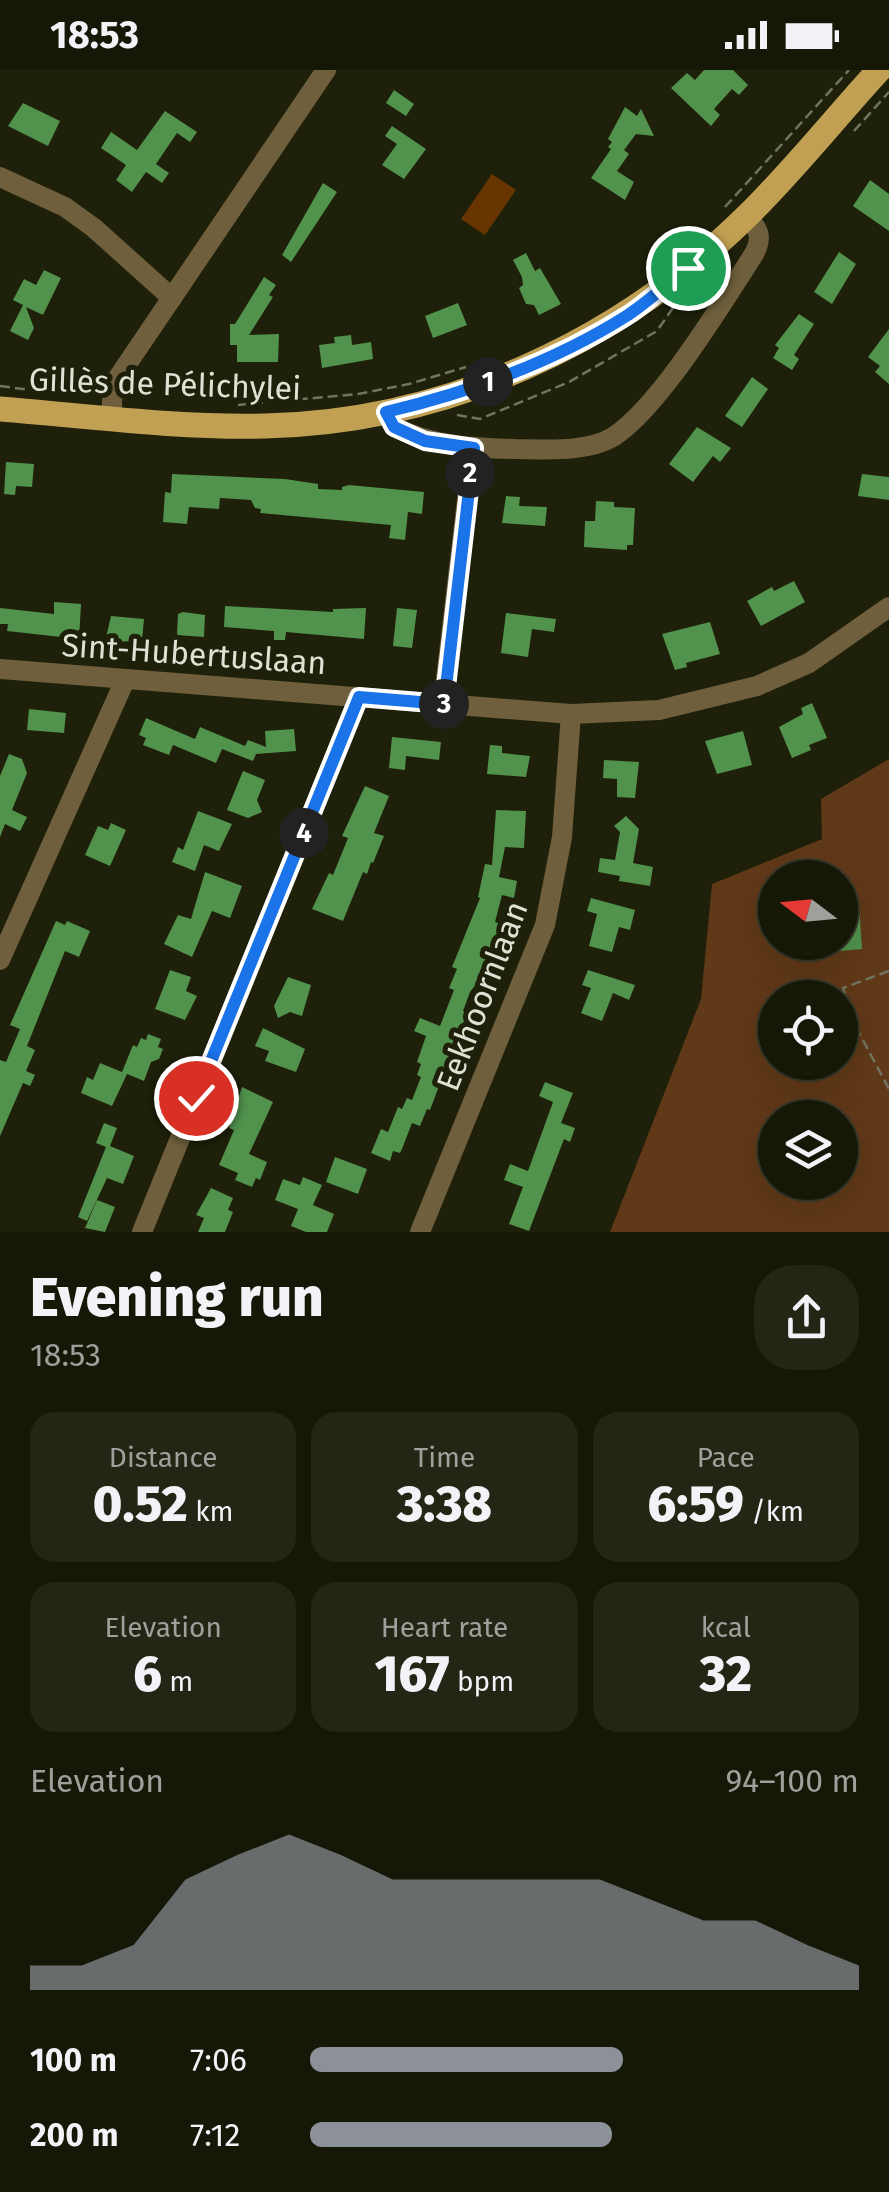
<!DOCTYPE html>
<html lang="en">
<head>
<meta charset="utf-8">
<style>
  :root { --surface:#161807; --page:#232515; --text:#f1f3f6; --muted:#9ea09b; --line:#353728; --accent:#8c9099 }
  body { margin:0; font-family:"Fira Sans",sans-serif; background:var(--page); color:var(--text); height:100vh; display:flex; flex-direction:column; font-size:38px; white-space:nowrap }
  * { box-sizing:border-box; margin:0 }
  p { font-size:32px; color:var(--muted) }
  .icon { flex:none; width:55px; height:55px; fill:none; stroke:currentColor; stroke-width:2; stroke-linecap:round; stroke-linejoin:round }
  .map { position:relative; height:1162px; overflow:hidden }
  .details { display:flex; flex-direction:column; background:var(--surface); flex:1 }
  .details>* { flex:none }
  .needle { width:65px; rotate:286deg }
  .buttons { position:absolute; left:758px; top:790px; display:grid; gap:20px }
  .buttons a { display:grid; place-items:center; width:100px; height:100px; border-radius:50%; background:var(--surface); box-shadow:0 10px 40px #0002,0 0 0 2px var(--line); font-size:50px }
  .pin { position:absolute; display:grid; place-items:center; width:85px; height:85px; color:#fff; margin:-42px; border:5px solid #fff; border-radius:50%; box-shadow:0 2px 10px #0007 }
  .km { position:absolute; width:50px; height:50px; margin:-25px; border-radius:50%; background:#222; color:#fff; font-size:28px; line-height:50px; text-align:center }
  .round { display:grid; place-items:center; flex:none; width:105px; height:105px; border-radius:40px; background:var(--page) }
  .overview { display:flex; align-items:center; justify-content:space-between; height:170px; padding:0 30px }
  h1 { font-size:55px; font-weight:800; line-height:75px }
  .metrics { display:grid; grid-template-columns:repeat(3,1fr); gap:15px; height:170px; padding:10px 30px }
  .metrics div { display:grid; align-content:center; border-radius:25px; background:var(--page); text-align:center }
  .metrics b { font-size:50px; font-weight:800 }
  .metrics small { font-size:28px; font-weight:400 }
  .metrics p { font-size:28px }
  .chart { height:280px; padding:20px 30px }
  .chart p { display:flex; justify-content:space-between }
  .chart svg { width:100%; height:180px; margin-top:10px; fill:var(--accent); opacity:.7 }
  ul { padding:0 30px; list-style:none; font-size:32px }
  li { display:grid; grid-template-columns:160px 120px 1fr; align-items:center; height:75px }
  li i { height:25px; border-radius:12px; background:var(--accent) }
  .status { display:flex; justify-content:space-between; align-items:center; height:70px; padding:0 50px; background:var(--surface); direction:ltr }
  .status svg { height:28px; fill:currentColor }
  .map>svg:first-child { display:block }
</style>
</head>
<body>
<div class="status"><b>18:53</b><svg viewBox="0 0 49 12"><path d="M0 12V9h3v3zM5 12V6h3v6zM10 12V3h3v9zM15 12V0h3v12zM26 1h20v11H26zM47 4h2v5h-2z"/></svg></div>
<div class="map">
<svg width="889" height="1162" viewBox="0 0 889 1162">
  <rect width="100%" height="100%" fill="#1e2009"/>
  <path fill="#683500" d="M492,104L516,120L485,165L461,149Z"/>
  <path fill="#603918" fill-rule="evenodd" d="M889,689V1162H610L701,929L712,814L822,769L821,729ZM775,808H840V872H775ZM775,928H840V992H775ZM775,1048H840V1112H775Z"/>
  <g fill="#51924c">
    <path d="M704,0H733L748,15L739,25L732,19L714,39L720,45L711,56L671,18L687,3L695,10Z"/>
    <path d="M394,20L414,34L406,46L386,33Z"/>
    <path d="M23,33L60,51L48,76L8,56Z"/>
    <path d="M625,37L637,46L641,39L654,66L636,64L624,80L629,84L617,101L634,112L625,130L591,108L611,79L608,77L612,72L608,69Z"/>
    <path d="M165,41L197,62L190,72L177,63L156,94L169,103L162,113L146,102L132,122L116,110L126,95L101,78L111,62L137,80Z"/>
    <path d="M392,56L426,79L404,109L382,95L397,74L385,66Z"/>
    <path d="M870,110L889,124V161L853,136Z"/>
    <path d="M323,113L337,122L291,192L282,185Z"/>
    <path d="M839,182L856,194L832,234L814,222Z"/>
    <path d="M526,183L535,201L540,198L561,234L539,245L534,235L526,234L519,218L523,215L522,207L513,190Z"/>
    <path d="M44,200L61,208L43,245L26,237L34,258L28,270L10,261L23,235L13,230L24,209L36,215Z"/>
    <path d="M264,207L276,215L269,225L273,227L249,265L279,264L278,292H237V275H230V254H235Z"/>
    <path d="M458,233L467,255L433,268L425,246Z"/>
    <path d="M799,244L814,254L794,285L799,289L792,300L773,288L779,278L775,275Z"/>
    <path d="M889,259V314L875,302L880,296L868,287Z"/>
    <path d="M351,265L352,275L371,272L373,289L322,298L319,275L335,273L334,267Z"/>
    <path d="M752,307L768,319L742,357L725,346Z"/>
    <path d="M697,357L731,378L720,392L713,386L693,412L669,394Z"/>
    <path d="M6,392L34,394L32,417L16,416L15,425L4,424Z"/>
    <path d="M172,404L285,409L318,414V419L342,420V417L349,415L424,422L422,444L408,442L405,470L389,468L391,455L260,443L261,439L255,438L251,430L220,428L219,439L189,437L187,454L163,452L165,422L171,423Z"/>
    <path d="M862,404L889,407V430L858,426Z"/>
    <path d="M506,426L520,427L519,436L547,437L545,456L502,453Z"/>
    <path d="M596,431L614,432V437L635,438L633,475H627V480L584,477L585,451H595Z"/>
    <path d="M794,511L805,532L761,556L747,531L772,517L774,521Z"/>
    <path d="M54,532L81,534L79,569L7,561L8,554H0V538L54,544Z"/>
    <path d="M225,536L333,542V539L366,538L364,569L286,562L285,570H274V561L224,557Z"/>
    <path d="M397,538L417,540L412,578L393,576Z"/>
    <path d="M183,542L205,545L204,567L177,565L178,544Z"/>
    <path d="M506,543L556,549L554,562L532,559L528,587L501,583Z"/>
    <path d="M111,546L144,549L142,571L105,572Z"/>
    <path d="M710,552L720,584L686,593L687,597L675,600L662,564Z"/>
    <path d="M812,633L827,668L809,675L811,680L792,688L779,657L803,644L801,638Z"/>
    <path d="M29,639L66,643L64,663L27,660Z"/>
    <path d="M146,648L195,669L200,657L245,676L248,670L266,677L265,661L294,659L296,681L256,684L253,691L222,679L216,693L173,675L169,685L143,675L146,668L139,665Z"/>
    <path d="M743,661L752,695L717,704L705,671Z"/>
    <path d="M392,667L441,672L439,690L406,686L405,700L389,698Z"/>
    <path d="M490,675L502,676V683L530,686L526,707L487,704Z"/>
    <path d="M9,684L22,689L27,703L12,740L27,747L20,761L5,754L0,767V706Z"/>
    <path d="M604,690L639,692L635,728L617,727V709L603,708Z"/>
    <path d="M243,701L265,710L257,730L262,742L248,748L227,740Z"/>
    <path d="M365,716L389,726L374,763L384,766L373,793L371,792L367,804L363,802L343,851L312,839L329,803L333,805L348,768L342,766Z"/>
    <path d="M496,740L526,741L524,778L505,777L499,807L517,811L514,828L502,825L495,852L506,856L500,871L494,869L482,898L488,901L482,914L477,913L470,922L463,941L470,944L459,969L457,968L430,1040L427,1039L420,1056L412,1053L402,1079L400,1083L393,1081L390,1091L371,1083L381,1059L388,1062L398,1037L402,1039L407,1028L412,1030L421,1007L417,1005L421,994L417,992L426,966L414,961L420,948L440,956L454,920L449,918L457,899L452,897L480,828L478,827L485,794L492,795Z"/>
    <path d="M198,741L232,754L219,781L204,775L195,801L172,792L178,777L183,780Z"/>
    <path d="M626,746L639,759L633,793L653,797L650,816L619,811L620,806L598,802L600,788L615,790L620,762L614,756Z"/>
    <path d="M111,753L126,760L110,796L85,785L98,756L108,760Z"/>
    <path d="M205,802L242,816L230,848L212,841L192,887L164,874L178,845L191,849Z"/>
    <path d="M591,828L635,840L630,860L619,857L612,882L589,876L597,844L587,841Z"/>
    <path d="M859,834L862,879L840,881V836Z"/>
    <path d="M56,851L65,855L67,851L90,861L79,887L65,881L27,976L35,980L26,1001L35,1005L30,1016L23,1013L0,1066V990L6,992L20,959L10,955Z"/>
    <path d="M170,900L191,907L186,921L197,926L185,950L155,939Z"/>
    <path d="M588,900L635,915L629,930L613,923L602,951L581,943L591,918L582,915Z"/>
    <path d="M288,907L311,915L302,946L290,942L278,948L274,936Z"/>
    <path d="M263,958L305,979L296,1002L265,991L269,981L255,976Z"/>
    <path d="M148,964L161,969L158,977L163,979L159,989L151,992L144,1011L127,1004L112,1036L81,1023L87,1007L93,1010L100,993L122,1002L133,975L137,977L141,968L146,970Z"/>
    <path d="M545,1012L573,1023L561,1053L575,1058L570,1072L564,1069L529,1161L509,1154L523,1117L504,1110L510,1094L528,1101L553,1032L539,1026Z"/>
    <path d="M242,1017L273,1032L249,1084L267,1092L260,1110L256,1108L252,1117L235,1110L238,1103L219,1095L234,1060L229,1058Z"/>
    <path d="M104,1053L117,1058L110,1076L134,1086L123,1114L107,1108L87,1151L78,1147L106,1077L96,1073Z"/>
    <path d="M335,1087L367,1099L358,1124L326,1112Z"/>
    <path d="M303,1107L322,1115L313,1135L334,1144L327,1162H306L291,1156L298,1139L275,1130L283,1109L300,1115Z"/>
    <path d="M211,1118L233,1128L228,1140L233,1142L225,1162H198L204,1148L196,1145Z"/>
    <path d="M97,1130L115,1137L105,1162L85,1158Z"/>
  </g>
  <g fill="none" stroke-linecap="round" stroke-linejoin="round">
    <g stroke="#727461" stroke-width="2.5" stroke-dasharray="10 5" stroke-linecap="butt">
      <path d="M854,61L889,22"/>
      <path d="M725,137L849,0"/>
      <path d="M0,316L38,321"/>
      <path d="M238,335L358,324L409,314L466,297"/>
      <path d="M457,345L480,349L569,312L657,261L677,232"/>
      <path d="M889,901L843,918L857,959L889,1019"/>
    </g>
    <g stroke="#6f5f3c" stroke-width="20">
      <path d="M0,107L65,137L94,158L172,228"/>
      <path d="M387,342L394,357C433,376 471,378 514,379C544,379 586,383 613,367C659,338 723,232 754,184C763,167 759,160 747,146"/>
      <path d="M112,348V329L117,309L326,0"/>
      <path d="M0,599L571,644L659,640L757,616L809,593L889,537"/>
      <path d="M443,634L473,378"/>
      <path d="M0,890L125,610"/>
      <path d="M142,1162L359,627"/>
      <path d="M420,1162L545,855L562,767L571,644"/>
    </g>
    <path stroke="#c1a054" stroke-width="25" d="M0,339C88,346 177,358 265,356C446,352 618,273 747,146C793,101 835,48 879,0"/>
  </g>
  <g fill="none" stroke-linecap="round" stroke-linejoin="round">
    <defs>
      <path id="route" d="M196,1028L359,627L444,634L474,378L425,371L394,357L386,342C471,322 554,292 628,245C649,231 668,213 688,198"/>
    </defs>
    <use href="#route" stroke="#fff" stroke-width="20"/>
    <use href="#route" stroke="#1a73e8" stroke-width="12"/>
  </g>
  <g text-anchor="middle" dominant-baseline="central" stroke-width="10" stroke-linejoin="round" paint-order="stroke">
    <g font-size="32" fill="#dfe1d3" stroke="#1e2009">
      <text transform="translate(165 314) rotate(2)">Gillès de Pélichylei</text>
      <text transform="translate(194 584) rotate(4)">Sint-Hubertuslaan</text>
      <text transform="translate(482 926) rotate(-69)">Eekhoornlaan</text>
    </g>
  </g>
</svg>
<div class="buttons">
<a><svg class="needle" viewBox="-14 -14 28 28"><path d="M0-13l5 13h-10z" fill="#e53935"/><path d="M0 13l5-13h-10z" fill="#9ea09b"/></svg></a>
<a><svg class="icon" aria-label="locate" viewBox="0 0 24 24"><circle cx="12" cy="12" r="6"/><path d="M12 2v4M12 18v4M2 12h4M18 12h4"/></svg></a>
<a><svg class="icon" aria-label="layers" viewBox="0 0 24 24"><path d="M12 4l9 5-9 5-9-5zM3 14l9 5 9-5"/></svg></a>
</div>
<div class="pin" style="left:688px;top:198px;background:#1e9e55"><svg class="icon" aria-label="arrive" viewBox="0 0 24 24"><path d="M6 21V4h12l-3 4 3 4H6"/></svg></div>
<div class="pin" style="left:196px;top:1028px;background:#d93025"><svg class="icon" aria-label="check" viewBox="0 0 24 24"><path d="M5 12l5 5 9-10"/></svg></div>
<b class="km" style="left:488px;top:312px">1</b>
<b class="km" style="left:470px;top:403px">2</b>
<b class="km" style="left:444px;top:634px">3</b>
<b class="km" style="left:304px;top:763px">4</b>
</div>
<section class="details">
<div class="overview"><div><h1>Evening run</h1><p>18:53</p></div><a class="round"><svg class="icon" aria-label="share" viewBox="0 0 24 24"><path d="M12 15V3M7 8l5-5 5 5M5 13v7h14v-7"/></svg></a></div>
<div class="metrics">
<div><p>Distance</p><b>0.52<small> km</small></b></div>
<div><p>Time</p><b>3:38</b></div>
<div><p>Pace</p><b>6:59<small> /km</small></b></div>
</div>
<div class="metrics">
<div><p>Elevation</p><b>6<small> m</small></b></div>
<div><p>Heart rate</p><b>167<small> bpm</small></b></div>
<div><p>kcal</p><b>32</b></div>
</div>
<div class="chart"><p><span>Elevation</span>94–100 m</p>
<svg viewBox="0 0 160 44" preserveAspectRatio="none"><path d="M0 44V38L10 38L20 33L30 17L40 11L50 6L60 11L70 17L80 17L90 17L100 17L110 17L120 22L130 27L140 27L150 33L160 38V44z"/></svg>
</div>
<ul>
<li><b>100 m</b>7:06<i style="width:57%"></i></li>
<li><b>200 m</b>7:12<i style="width:55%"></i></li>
</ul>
</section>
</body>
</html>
